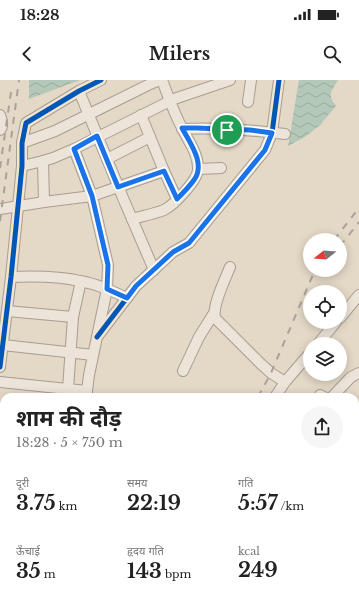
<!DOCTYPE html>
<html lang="hi">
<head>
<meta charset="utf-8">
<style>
  :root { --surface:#fff; --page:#f6f6f6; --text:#222; --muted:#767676 }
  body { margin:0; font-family:"Libre Baskerville","Noto Sans Devanagari",serif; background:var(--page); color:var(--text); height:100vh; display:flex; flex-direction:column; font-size:15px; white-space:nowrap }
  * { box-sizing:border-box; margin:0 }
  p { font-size:13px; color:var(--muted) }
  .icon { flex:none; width:22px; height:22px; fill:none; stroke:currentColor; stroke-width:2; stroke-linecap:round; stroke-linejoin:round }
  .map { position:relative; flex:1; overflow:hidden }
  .details { position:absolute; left:0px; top:313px; width:359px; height:212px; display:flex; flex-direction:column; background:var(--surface); border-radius:12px 12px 0 0; box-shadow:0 2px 10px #0003 }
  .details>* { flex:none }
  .needle { width:26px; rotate:253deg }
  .buttons { position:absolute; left:303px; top:153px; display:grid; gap:8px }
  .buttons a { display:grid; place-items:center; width:44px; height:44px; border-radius:50%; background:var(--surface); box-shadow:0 2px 10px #0003; font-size:20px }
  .pin { position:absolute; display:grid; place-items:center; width:34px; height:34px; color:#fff; margin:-17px; border:2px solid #fff; border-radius:50%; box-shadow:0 1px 4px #0007 }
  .round { display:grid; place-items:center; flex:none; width:42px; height:42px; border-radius:21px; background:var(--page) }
  .headline { display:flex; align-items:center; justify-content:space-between; height:68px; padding:0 16px }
  h1 { font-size:22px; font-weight:700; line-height:30px }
  .figures { display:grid; grid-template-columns:repeat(3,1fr); gap:6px; height:68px; padding:4px 16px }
  .figures div { display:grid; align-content:center }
  .figures b { font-size:20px; font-weight:700 }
  .figures small { font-size:11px; font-weight:400 }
  .figures p { font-size:11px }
  .status { display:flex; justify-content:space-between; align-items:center; height:28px; padding:0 20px; background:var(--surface); direction:ltr }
  .status svg { height:11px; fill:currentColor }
  header { display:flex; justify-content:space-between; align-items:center; height:52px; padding:0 16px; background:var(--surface); font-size:18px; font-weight:700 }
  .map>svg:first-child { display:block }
</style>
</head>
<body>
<div class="status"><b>18:28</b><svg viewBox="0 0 49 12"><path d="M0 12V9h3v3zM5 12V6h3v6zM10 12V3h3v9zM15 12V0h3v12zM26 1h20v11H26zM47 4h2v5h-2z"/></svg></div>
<header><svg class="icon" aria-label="back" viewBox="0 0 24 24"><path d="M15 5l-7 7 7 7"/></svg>Milers<svg class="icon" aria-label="search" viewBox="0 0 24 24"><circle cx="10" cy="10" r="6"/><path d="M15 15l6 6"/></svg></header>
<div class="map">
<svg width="359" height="525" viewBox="0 0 359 525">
  <defs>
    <pattern id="water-waves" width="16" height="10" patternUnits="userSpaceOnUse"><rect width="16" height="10" fill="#b3c8b9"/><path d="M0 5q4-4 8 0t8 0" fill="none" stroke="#9bac9e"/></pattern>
  </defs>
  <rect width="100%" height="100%" fill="#e4d8c6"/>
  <g fill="url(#water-waves)">
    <path d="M29,0H80L29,19Z"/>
    <path d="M299,0H338C331,12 327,14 336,26L320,45L305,57L288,66Z"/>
  </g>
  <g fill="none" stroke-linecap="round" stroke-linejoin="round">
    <defs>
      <g id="minor">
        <path d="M79,11L123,118L154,190"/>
        <path d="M248,22L251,0"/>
        <path d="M0,35C2,40 4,46 0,50"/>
        <path d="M141,35L164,91L177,119"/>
        <path d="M182,49C216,47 251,50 285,54"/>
        <path d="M22,63L55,51L148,5L160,0"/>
        <path d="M74,69L92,116L108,185L107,209L89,295L87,311V317"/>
        <path d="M107,79L150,57"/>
        <path d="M43,81L44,122"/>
        <path d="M22,86L43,81L53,78L74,69L174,19L230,0"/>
        <path d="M199,89L221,88"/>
        <path d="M0,129L44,122L92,116L164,91"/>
        <path d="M132,139C143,136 154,134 164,130C174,125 199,99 198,88C198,73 188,61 182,48C174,33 168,16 162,0"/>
        <path d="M230,187C225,200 212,225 215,238L261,284L271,293L285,302"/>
        <path d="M11,197C34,196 58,196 80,201C97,204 112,211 127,218"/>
        <path d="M7,231L73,237"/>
        <path d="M340,238L359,215"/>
        <path d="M97,257L136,206L173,172L189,163L265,70L272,53L279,0"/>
        <path d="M318,264L336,242"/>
        <path d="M3,265L93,275"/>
        <path d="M0,287L11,197L22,86V63L26,43L79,11L101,0"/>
        <path d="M183,291L199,257L214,233"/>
        <path d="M0,302L87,311"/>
        <path d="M68,309L73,237L81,201"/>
        <path d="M320,315L324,317"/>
        <path d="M275,317L285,302L310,273"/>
        <path d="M332,317L351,297L359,293"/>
        <path d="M355,332L359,331"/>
        <path d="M0,335H4"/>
        <path d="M355,372L359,371"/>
        <path d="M0,393L4,392"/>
        <path d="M355,410L359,424"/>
        <path d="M0,434L4,433"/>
        <path d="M0,473L4,472"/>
        <path d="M355,496L359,494"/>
        <path d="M0,505L4,518"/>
        <path d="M95,521L101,525"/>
        <path d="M186,521L187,525"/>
        <path d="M309,521L310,525"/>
        <path d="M350,521L351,525"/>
        <path d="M63,525L66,521"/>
        <path d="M253,525L265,521"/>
      </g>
    </defs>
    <use href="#minor" stroke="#a89d91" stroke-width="12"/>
    <use href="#minor" stroke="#ece4d9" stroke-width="10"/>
    <g stroke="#aaa29a" stroke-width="2" stroke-dasharray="7 7" stroke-linecap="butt">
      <path d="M0,88L12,5"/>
      <path d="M0,141L19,0"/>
      <path d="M334,160L359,128"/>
      <path d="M340,166L359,142"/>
      <path d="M258,317L271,293L315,190"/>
      <path d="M97,525L100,521"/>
    </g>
    <defs>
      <g id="cycleway">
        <path d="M97,257L136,206L173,172L189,163L265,70L272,53L279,0"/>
        <path d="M0,287L11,197L22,86V63L26,43L79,11L101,0"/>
      </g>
    </defs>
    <use href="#cycleway" stroke="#f8e6c9" stroke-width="8"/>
    <use href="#cycleway" stroke="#0057b8" stroke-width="5"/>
  </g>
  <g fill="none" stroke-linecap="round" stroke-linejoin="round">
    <defs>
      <path id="route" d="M182,48H196L250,50L272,53L265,70L189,163L173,172L136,206L127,218L107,209L108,185L92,116L74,69L97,56L118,107L164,91L177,119C183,113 189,107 194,100C206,84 190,63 182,48Z"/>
    </defs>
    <use href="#route" stroke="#fff" stroke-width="8"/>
    <use href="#route" stroke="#1a73e8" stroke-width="5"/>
  </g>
</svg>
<div class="buttons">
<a><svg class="needle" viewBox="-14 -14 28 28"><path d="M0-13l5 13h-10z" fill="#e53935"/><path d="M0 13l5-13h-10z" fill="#767676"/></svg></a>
<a><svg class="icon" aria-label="locate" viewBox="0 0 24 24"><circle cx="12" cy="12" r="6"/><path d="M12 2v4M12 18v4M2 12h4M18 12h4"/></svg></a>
<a><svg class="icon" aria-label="layers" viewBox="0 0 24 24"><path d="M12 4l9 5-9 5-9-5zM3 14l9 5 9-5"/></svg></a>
</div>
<div class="pin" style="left:227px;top:50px;background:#1e9e55"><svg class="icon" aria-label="arrive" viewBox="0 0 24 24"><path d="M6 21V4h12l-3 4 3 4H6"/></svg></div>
<section class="details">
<div class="headline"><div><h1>शाम की दौड़</h1><p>18:28 · 5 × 750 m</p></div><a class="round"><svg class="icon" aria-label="share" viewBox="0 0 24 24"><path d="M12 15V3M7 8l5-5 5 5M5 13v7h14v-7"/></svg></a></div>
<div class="figures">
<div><p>दूरी</p><b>3.75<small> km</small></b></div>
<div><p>समय</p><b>22:19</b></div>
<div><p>गति</p><b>5:57<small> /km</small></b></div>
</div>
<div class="figures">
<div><p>ऊँचाई</p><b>35<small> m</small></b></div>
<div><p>हृदय गति</p><b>143<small> bpm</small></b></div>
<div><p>kcal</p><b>249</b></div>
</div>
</section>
</div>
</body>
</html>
